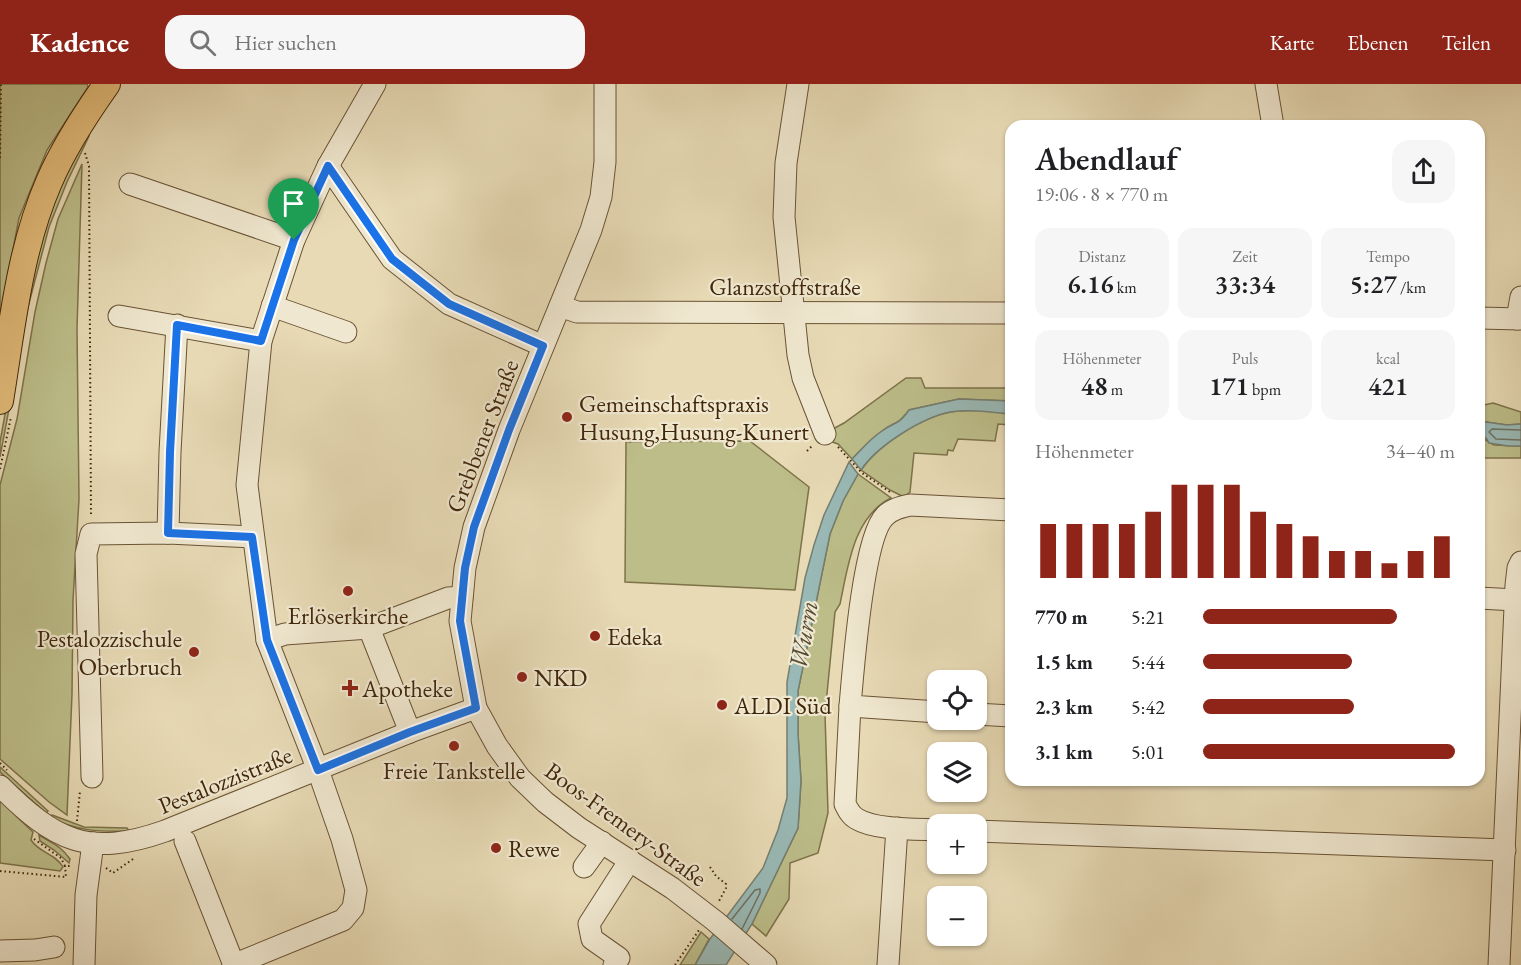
<!DOCTYPE html>
<html lang="de">
<head>
<meta charset="utf-8">
<style>
  :root { --surface:#fff; --page:#f6f6f6; --text:#202124; --muted:#757577; --accent:#8f2418 }
  body { margin:0; font-family:"EB Garamond",serif; background:var(--page); color:var(--text); height:100vh; display:flex; flex-direction:column; font-size:22px; white-space:nowrap }
  * { box-sizing:border-box; margin:0 }
  p { font-size:20px; color:var(--muted) }
  .icon { flex:none; width:33px; height:33px; fill:none; stroke:currentColor; stroke-width:2; stroke-linecap:round; stroke-linejoin:round }
  .map { position:relative; flex:1; overflow:hidden }
  .side { position:absolute; left:1005px; top:36px; width:480px; height:666px; display:flex; flex-direction:column; background:var(--surface); border-radius:18px; box-shadow:0 2px 4px #0004 }
  .side>* { flex:none }
  .controls { position:absolute; left:927px; top:586px; display:grid; gap:12px }
  .controls a { display:grid; place-items:center; width:60px; height:60px; border-radius:12px; background:var(--surface); box-shadow:0 2px 4px #0004; font-size:30px }
  .pin { position:absolute; display:grid; place-items:center; width:51px; height:51px; color:#fff; margin:-62px -26px; border-radius:50% 50% 50% 0; rotate:-45deg; box-shadow:0 0 6px #0007 }
  .pin .icon { rotate:45deg }
  .round { display:grid; place-items:center; flex:none; width:63px; height:63px; border-radius:18px; background:var(--page) }
  .summary { display:flex; align-items:center; justify-content:space-between; height:102px; padding:0 30px }
  h1 { font-size:33px; font-weight:600; line-height:45px }
  .stats { display:grid; grid-template-columns:repeat(3,1fr); gap:9px; height:102px; padding:6px 30px }
  .stats div { display:grid; align-content:center; border-radius:15px; background:var(--page); text-align:center }
  .stats b { font-size:26px; font-weight:600 }
  .stats small { font-size:16px; font-weight:400 }
  .stats p { font-size:16px }
  .chart { height:168px; padding:12px 30px }
  .chart p { display:flex; justify-content:space-between }
  .chart svg { width:100%; height:108px; margin-top:6px; stroke:var(--accent); stroke-width:6 }
  ul { padding:0 30px; list-style:none; font-size:20px }
  li { display:grid; grid-template-columns:96px 72px 1fr; align-items:center; height:45px }
  li i { height:15px; border-radius:8px; background:var(--accent) }
  header { display:flex; align-items:center; gap:36px; box-sizing:border-box; height:84px; padding:0 30px; background:var(--accent); color:#fff }
  header strong { font-size:28px }
  nav { display:flex; gap:33px; margin-inline-start:auto; font-size:21px }
  .search { width:420px; height:54px; background:var(--page); display:flex; align-items:center; gap:15px; box-sizing:border-box; padding:0 21px; border-radius:18px; color:var(--muted); font-size:22px }
  .map>svg:first-child { display:block }
</style>
</head>
<body>
<header>
<strong>Kadence</strong>
<div class="search"><svg class="icon" aria-label="search" viewBox="0 0 24 24"><circle cx="10" cy="10" r="6"/><path d="M15 15l6 6"/></svg>Hier suchen</div>
<nav><a>Karte</a><a>Ebenen</a><a>Teilen</a></nav>
</header>
<div class="map">
<svg width="1521" height="881" viewBox="0 0 1521 881">
  <rect width="100%" height="100%" fill="#e7dab5"/>
  <filter id="stains"><feTurbulence type="fractalNoise" baseFrequency=".00333" numOctaves="4"/><feColorMatrix values="0 0 0 0 .2 0 0 0 0 .09 0 0 0 0 .02 0 0 0 .5 -.17"/></filter>
  <radialGradient id="worn" r=".72"><stop offset=".6" stop-color="#630" stop-opacity="0"/><stop offset="1" stop-color="#630" stop-opacity=".3"/></radialGradient>
  <g fill="#bcbd89" stroke="#7e7249" stroke-width="1.5">
    <path d="M0,0H87L88,3L47,66L19,134L0,232Z"/>
    <path d="M90,43L89,52L67,98L49,143L28,223L0,373V358L27,208L56,109Z"/>
    <path d="M82,80L77,245L79,415L73,516L72,610L67,731L49,718L0,675V401L17,335L35,228L46,179L58,135Z"/>
    <path d="M906,294H921L925,304H1011V317L959,315L909,326C897,342 895,337 882,347C870,355 862,365 852,375L838,360L818,353L844,339Z"/>
    <path d="M1493,319L1521,328V340L1507,341L1479,337V322Z"/>
    <path d="M983,326L1011,330V341L998,340L995,357L958,355L953,367L948,366L947,371L914,369L910,408L904,413L890,406L861,386C878,361 920,334 950,328C960,326 972,327 983,326Z"/>
    <path d="M1479,352L1494,361L1521,362V374H1479Z"/>
    <path d="M750,357L809,403L795,506L625,498L626,358Z"/>
    <path d="M858,390L891,414C853,433 848,483 840,520L835,528L825,630L828,729L818,769L790,779L789,815L766,852L752,840L798,744L801,697L798,650V607L830,450L843,417Z"/>
    <path d="M0,683L48,727L46,729L0,688Z"/>
    <path d="M0,712L16,732L33,748L31,756C39,769 55,769 63,783L60,787L0,779Z"/>
    <path d="M52,731L84,743L127,744L129,747C100,748 75,747 49,733Z"/>
    <path d="M39,751C53,760 60,761 70,775L69,779L54,766L40,757Z"/>
    <path d="M701,848L709,855L695,881H680Z"/>
  </g>
  <g fill="#99b9b6" stroke="#757e71" stroke-width="1.5">
    <path d="M959,315L1011,317V330C991,328 970,325 950,328C921,334 877,362 861,386L852,375C862,365 870,355 882,347C895,337 897,343 909,326Z"/>
    <path d="M1479,337L1507,341L1521,340V362H1508L1489,359L1486,354L1479,352Z"/>
    <path d="M849,378L858,390L843,417L830,450L798,607V650L801,697L798,744L752,840L726,881H695L710,855L763,784L778,746L787,714V598L805,494L814,461L824,431Z"/>
  </g>
  <g fill="none" stroke-linecap="round" stroke-linejoin="round">
    <g stroke="#6c7060" stroke-width="1.5">
      <path d="M1521,346L1492,345L1489,348L1496,355L1521,356"/>
      <path d="M732,835L755,806L760,805V809L742,845"/>
    </g>
    <defs>
      <g id="minor">
        <path d="M605,0V78L601,113L591,146L509,346L474,443L465,484L460,537L476,624L497,662L520,694L545,718L579,744L672,804L715,837L766,881"/>
        <path d="M798,0L786,79L784,133L798,271L803,294L825,350"/>
        <path d="M1266,0L1273,42"/>
        <path d="M328,82L392,175L449,220L543,262"/>
        <path d="M130,100L294,156"/>
        <path d="M272,222L346,248"/>
        <path d="M560,222L577,228L1011,229"/>
        <path d="M119,232L261,257"/>
        <path d="M1479,234L1521,235"/>
        <path d="M1517,235L1521,213"/>
        <path d="M168,449L170,368L177,241"/>
        <path d="M1479,514L1515,516"/>
        <path d="M267,556L285,550L369,544"/>
        <path d="M850,622L845,720C848,726 851,732 857,735C875,746 916,745 938,746"/>
        <path d="M938,628L850,622C853,588 863,453 885,432C892,425 901,423 910,421L1011,426"/>
        <path d="M976,630L1011,632"/>
        <path d="M410,648L369,544L448,514L462,513"/>
        <path d="M92,693L86,470L91,450L168,449L253,453"/>
        <path d="M0,702C55,757 88,774 165,747L410,648L476,624"/>
        <path d="M976,747L1505,766"/>
        <path d="M185,757L234,881"/>
        <path d="M584,783L602,758"/>
        <path d="M0,867L35,866L54,863"/>
        <path d="M84,881L86,811L93,759"/>
        <path d="M233,881L343,836L353,824L356,806L342,755L318,686L267,556L247,401L261,257L294,156L328,82L375,0"/>
        <path d="M614,881L619,874L592,855L589,840L630,776"/>
        <path d="M888,881L897,744"/>
        <path d="M1499,881L1516,501L1518,484L1521,478"/>
      </g>
      <path id="major" d="M0,317C12,244 19,167 49,98C64,63 85,31 107,0"/>
    </defs>
    <use href="#minor" stroke="#6a5334" stroke-width="23"/>
    <use href="#major" stroke="#402609" stroke-width="28"/>
    <g stroke="#402609" stroke-width="2" stroke-dasharray="1.5 3" stroke-linecap="butt">
      <path d="M85,69L89,82L91,432"/>
      <path d="M0,74L1,0"/>
      <path d="M838,363L862,389L890,408"/>
      <path d="M807,367L812,362"/>
      <path d="M0,385L11,333"/>
      <path d="M0,679L7,686"/>
      <path d="M77,737L80,707"/>
      <path d="M34,755L61,774L65,782H72"/>
      <path d="M710,783L716,792L726,800V804L719,817"/>
      <path d="M106,784L113,789L133,775"/>
      <path d="M0,787L66,793L65,782"/>
      <path d="M675,881L699,846"/>
    </g>
    <use href="#minor" stroke="#efe7cf" stroke-width="21"/>
    <use href="#major" stroke="#e4bd7a" stroke-width="26"/>
  </g>
  <g fill="none" stroke-linecap="round" stroke-linejoin="round">
    <defs>
      <path id="route" d="M328,82L392,175L449,220L543,262L509,346L474,443L465,484L460,537L476,624L410,648L318,686L267,556L252,453L168,449L170,368L177,241L261,257L294,156Z"/>
    </defs>
    <use href="#route" stroke="#fff" stroke-width="12"/>
    <use href="#route" stroke="#1a73e8" stroke-width="8"/>
  </g>
  <g fill="#8f2418" stroke="#efe7cf" stroke-width="2">
    <circle cx="567" cy="333" r="6"/>
    <circle cx="348" cy="507" r="6"/>
    <circle cx="595" cy="552" r="6"/>
    <circle cx="194" cy="568" r="6"/>
    <circle cx="522" cy="593" r="6"/>
    <path d="M347 595h6v6h6v6h-6v6h-6v-6h-6v-6h6z"/>
    <circle cx="722" cy="621" r="6"/>
    <circle cx="454" cy="662" r="6"/>
    <circle cx="496" cy="764" r="6"/>
  </g>
  <g text-anchor="middle" dominant-baseline="central" stroke-width="4.5" stroke-linejoin="round" paint-order="stroke">
    <g font-size="24" fill="#402609" stroke="#efe7cf">
      <text x="785" y="202">Glanzstoffstraße</text>
      <text transform="translate(482 352) rotate(-69)">Grebbener Straße</text>
      <text transform="translate(225 696) rotate(-22)">Pestalozzistraße</text>
      <text transform="translate(626 740) rotate(36)">Boos-Fremery-Straße</text>
    </g>
    <g font-size="24" fill="#402609" stroke="#efe7cf" text-anchor="start">
      <text x="579" y="319">Gemeinschaftspraxis<tspan x="579" dy="28">Husung,Husung-Kunert</tspan></text>
      <text x="348" y="531" text-anchor="middle">Erlöserkirche</text>
      <text x="607" y="552">Edeka</text>
      <text x="182" y="554" text-anchor="end">Pestalozzischule<tspan x="182" dy="28">Oberbruch</tspan></text>
      <text x="534" y="593">NKD</text>
      <text x="362" y="604">Apotheke</text>
      <text x="734" y="621">ALDI Süd</text>
      <text x="454" y="686" text-anchor="middle">Freie Tankstelle</text>
      <text x="508" y="764">Rewe</text>
    </g>
    <g font-size="26" font-style="italic" fill="#564b34" stroke="#efe7cf">
      <text transform="translate(803 551) rotate(-80)">Wurm</text>
    </g>
  </g>
  <rect width="100%" height="100%" filter="url(#stains)"/>
  <rect width="100%" height="100%" fill="url(#worn)"/>
</svg>
<div class="controls">
<a><svg class="icon" aria-label="locate" viewBox="0 0 24 24"><circle cx="12" cy="12" r="6"/><path d="M12 2v4M12 18v4M2 12h4M18 12h4"/></svg></a>
<a><svg class="icon" aria-label="layers" viewBox="0 0 24 24"><path d="M12 4l9 5-9 5-9-5zM3 14l9 5 9-5"/></svg></a>
<a>+</a>
<a>−</a>
</div>
<div class="pin" style="left:294px;top:156px;background:#1e9e55"><svg class="icon" aria-label="arrive" viewBox="0 0 24 24"><path d="M6 21V4h12l-3 4 3 4H6"/></svg></div>
<section class="side">
<div class="summary"><div><h1>Abendlauf</h1><p>19:06 · 8 × 770 m</p></div><a class="round"><svg class="icon" aria-label="share" viewBox="0 0 24 24"><path d="M12 15V3M7 8l5-5 5 5M5 13v7h14v-7"/></svg></a></div>
<div class="stats">
<div><p>Distanz</p><b>6.16<small> km</small></b></div>
<div><p>Zeit</p><b>33:34</b></div>
<div><p>Tempo</p><b>5:27<small> /km</small></b></div>
</div>
<div class="stats">
<div><p>Höhenmeter</p><b>48<small> m</small></b></div>
<div><p>Puls</p><b>171<small> bpm</small></b></div>
<div><p>kcal</p><b>421</b></div>
</div>
<div class="chart"><p><span>Höhenmeter</span>34–40 m</p>
<svg viewBox="0 0 160 44" preserveAspectRatio="none"><path d="M5 44V22M15 44V22M25 44V22M35 44V22M45 44V17M55 44V6M65 44V6M75 44V6M85 44V17M95 44V22M105 44V27M115 44V33M125 44V33M135 44V38M145 44V33M155 44V27"/></svg>
</div>
<ul>
<li><b>770 m</b>5:21<i style="width:77%"></i></li>
<li><b>1.5 km</b>5:44<i style="width:59%"></i></li>
<li><b>2.3 km</b>5:42<i style="width:60%"></i></li>
<li><b>3.1 km</b>5:01<i style="width:100%"></i></li>
</ul>
</section>
</div>
</body>
</html>
